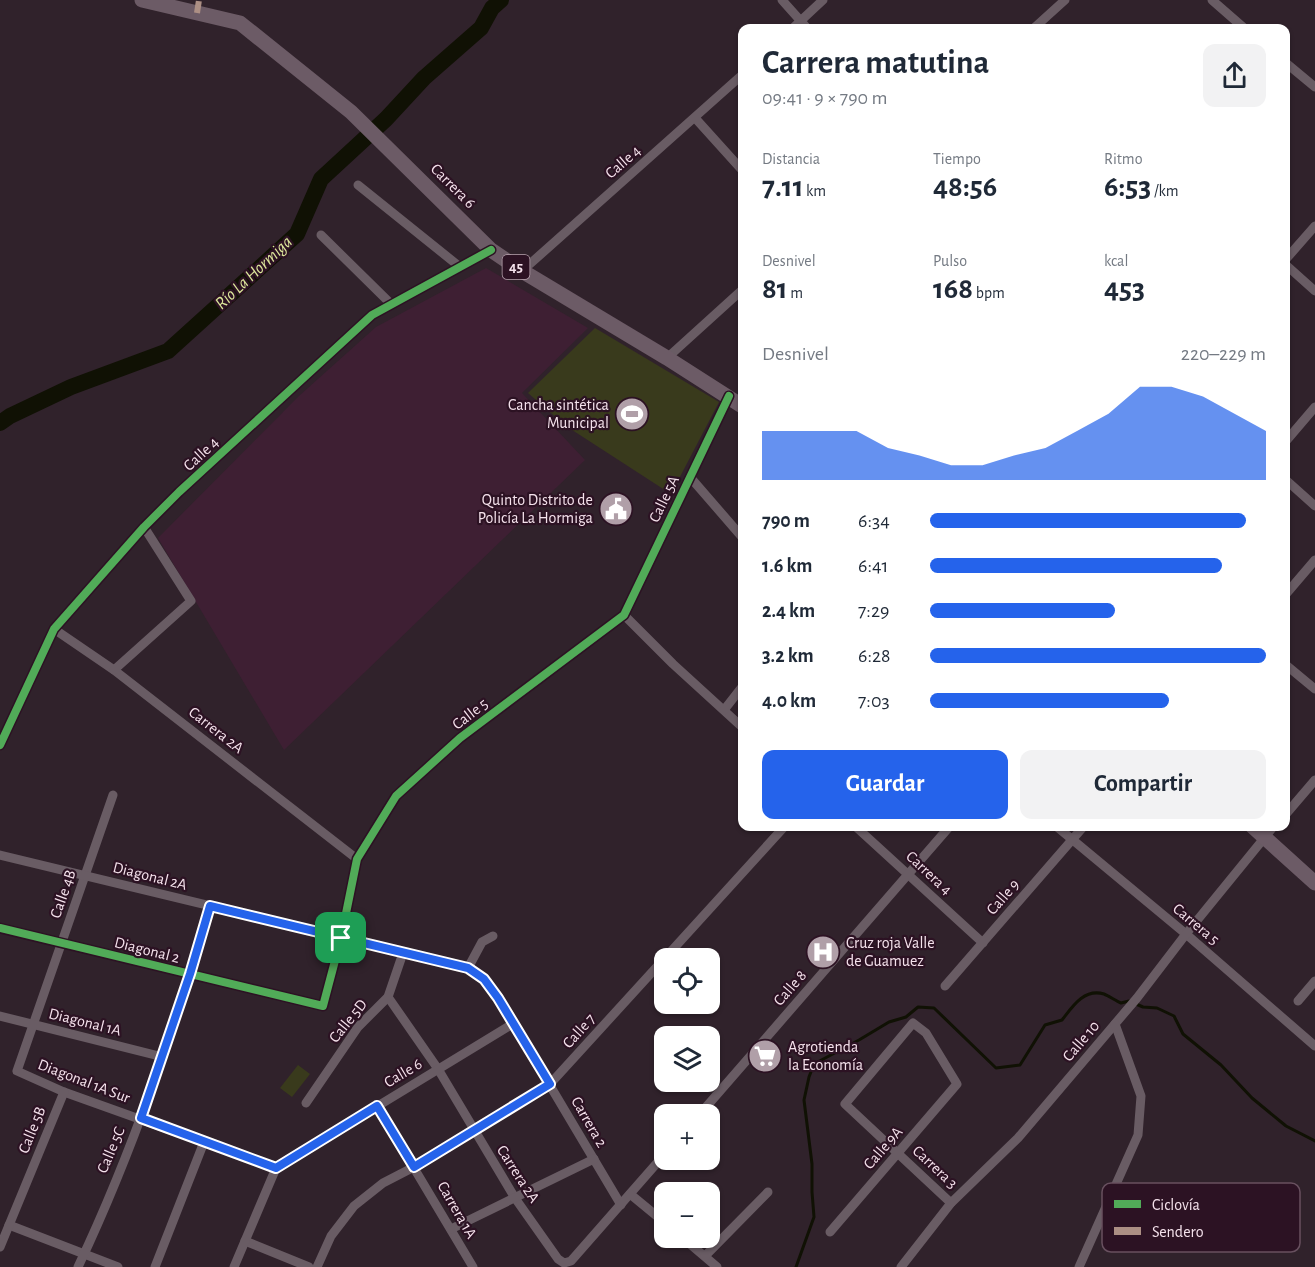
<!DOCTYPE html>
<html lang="es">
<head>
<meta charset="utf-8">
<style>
  :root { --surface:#fff; --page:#f2f2f3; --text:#1f2937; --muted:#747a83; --accent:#2563eb }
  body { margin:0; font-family:"Alegreya Sans",sans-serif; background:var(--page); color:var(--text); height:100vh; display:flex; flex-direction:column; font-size:22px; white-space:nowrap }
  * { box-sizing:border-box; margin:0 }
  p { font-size:20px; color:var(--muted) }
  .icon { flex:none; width:33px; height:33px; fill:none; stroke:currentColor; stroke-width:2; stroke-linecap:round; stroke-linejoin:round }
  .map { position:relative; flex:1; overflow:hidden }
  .side { position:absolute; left:738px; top:24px; width:552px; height:807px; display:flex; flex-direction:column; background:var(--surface); border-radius:12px; box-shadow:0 2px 4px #0004 }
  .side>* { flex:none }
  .fabs { position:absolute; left:654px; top:948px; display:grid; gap:12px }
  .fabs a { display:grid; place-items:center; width:66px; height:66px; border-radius:12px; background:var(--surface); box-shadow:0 2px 4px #0004; font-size:30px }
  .pin { position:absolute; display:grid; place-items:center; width:51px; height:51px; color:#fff; margin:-26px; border-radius:12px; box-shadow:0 3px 9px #0006 }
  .round { display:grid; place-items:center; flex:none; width:63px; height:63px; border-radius:12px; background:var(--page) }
  .headline { display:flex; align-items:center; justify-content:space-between; height:102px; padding:0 24px }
  h1 { font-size:33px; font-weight:700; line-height:45px }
  .figures { display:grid; grid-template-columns:repeat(3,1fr); gap:9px; height:102px; padding:6px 24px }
  .figures div { display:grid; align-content:center }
  .figures b { font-size:30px; font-weight:700 }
  .figures small { font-size:16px; font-weight:400 }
  .figures p { font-size:16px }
  .chart { height:168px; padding:12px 24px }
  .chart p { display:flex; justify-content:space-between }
  .chart svg { width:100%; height:108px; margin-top:6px; fill:var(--accent); opacity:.7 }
  .button { display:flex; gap:12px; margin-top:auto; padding:12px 24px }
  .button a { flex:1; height:69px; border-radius:12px; background:var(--accent); color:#fff; font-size:24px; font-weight:700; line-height:69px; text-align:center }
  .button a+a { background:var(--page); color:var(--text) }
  ul { padding:0 24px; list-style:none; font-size:20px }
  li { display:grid; grid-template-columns:96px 72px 1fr; align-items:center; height:45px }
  li i { height:15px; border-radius:8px; background:var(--accent) }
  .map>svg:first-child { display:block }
</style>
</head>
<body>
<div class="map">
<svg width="1315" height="1267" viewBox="0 0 1315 1267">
  <rect width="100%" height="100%" fill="#30222b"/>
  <path fill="#3e1f33" d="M486,268L588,328L522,393L585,460L284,750L158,538L299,396L376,327Z"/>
  <g fill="#393a1c">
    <path d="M595,328L719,402L671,494L566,426L528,393Z"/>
    <path d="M298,1065L310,1074L292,1097L280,1088Z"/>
  </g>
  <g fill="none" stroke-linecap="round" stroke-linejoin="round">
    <path stroke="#101104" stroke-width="3" d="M796,1267L814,1217L812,1192V1164L804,1100L809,1077L814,1064L859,1040L889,1022L906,1017L918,1007L934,1008L996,1068L1020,1065L1045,1025L1062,1020C1072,1007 1084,988 1104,994C1109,996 1116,1001 1121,1003L1129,1001L1143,1007L1157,1008L1174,1016L1183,1034L1221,1065L1252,1098L1286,1126L1315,1141"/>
    <path stroke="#101104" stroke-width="16" d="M0,423L10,416L71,387L168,351L297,234L321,179L386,119L424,78L481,28L492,8L501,0"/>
    <g stroke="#695c64" stroke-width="9">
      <path d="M782,0L807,28"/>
      <path d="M1212,0L1244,28"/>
      <path d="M793,28L823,0"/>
      <path d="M1034,28L1065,0"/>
      <path d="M1286,63L1315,87"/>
      <path d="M696,119L742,170"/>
      <path d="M358,185L460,267"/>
      <path d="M321,235L391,304"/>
      <path d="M1286,259L1315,226"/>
      <path d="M1286,265L1315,291"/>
      <path d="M522,271L742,75"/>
      <path d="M667,358L742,290"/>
      <path d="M1286,441L1315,407"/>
      <path d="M690,477L742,537"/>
      <path d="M1286,480L1315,506"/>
      <path d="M1286,594L1315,560"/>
      <path d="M624,615L673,664L742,727"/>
      <path d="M54,629L114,670L357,859"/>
      <path d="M1286,665L1315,689"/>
      <path d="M114,670L191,601L144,527"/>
      <path d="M724,710L742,687"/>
      <path d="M0,745L54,629L144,527L179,492L372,315L491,250"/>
      <path d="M113,795L17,1071L64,1092L276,1168"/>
      <path d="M1286,814L1315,780"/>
      <path d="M855,826L983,943"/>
      <path d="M1056,826L1186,934L1315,1046"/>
      <path d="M0,855L468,968L484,979L498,998L621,1205"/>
      <path d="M0,928L323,1006L341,938L357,859L396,796L460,738L624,615L729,396"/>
      <path d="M665,958L785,826"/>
      <path d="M468,968L482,942L493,936"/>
      <path d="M945,986L1084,826"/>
      <path d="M388,997L438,1069L515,1198L558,1259L564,1263L571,1261L664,1155"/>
      <path d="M1298,1001L1315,981"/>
      <path d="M0,1016L163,1057"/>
      <path d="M306,1103L358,1027L388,997L403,953"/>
      <path d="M377,1106L473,1267"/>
      <path d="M700,1114L950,826"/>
      <path d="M630,1194L664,1222"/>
      <path d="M9,1225L118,1267"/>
      <path d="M451,1229L594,1159"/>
      <path d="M830,1232L957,1084L926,1033L913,1023L845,1104L951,1203"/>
      <path d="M683,1238L717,1267"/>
      <path d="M245,1241L309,1267"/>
      <path d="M0,1247L64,1092"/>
      <path d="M705,1256L768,1192"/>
      <path d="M78,1267C133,1151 174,1029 210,906"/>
      <path d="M155,1267L204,1142"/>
      <path d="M234,1267L276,1168L514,1023"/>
      <path d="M317,1267L331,1236L354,1206L383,1183L414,1167L550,1084L664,959"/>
      <path d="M901,1267L951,1203L1018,1138L1137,998L1186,934L1274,826"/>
      <path d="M1079,1267L1138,1135L1141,1096L1115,1024"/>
    </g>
    <g stroke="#6c5b66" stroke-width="15">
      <path d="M142,0L240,23L351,112L491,250L522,271L667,358L742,406"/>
      <path d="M1252,826L1315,883"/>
    </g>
    <path stroke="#ac8f84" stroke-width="6" stroke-dasharray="12 6" stroke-linecap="butt" d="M197,13L199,0"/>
    <defs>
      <g id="cycleway">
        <path d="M0,745L54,629L144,527L179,492L372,315L491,250"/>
        <path d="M0,928L323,1006L341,938L357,859L396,796L460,738L624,615L729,396"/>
      </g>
    </defs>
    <use href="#cycleway" stroke="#2c1223" stroke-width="11"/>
    <use href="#cycleway" stroke="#51ab58" stroke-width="8"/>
  </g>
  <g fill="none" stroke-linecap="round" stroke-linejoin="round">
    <defs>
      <path id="route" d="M210,906L468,968L484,979L498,998L550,1084L414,1167L377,1106L276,1168L141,1118L190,974Z"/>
    </defs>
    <use href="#route" stroke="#fff" stroke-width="12"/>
    <use href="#route" stroke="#2563eb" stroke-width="8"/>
  </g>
  <defs>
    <symbol id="stadium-disc" viewBox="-11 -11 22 22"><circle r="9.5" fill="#b09fa8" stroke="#2c1223"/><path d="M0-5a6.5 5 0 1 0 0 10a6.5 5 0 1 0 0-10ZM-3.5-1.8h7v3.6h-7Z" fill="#fff"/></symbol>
    <symbol id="civic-disc" viewBox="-11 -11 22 22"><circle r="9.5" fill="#b09fa8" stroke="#2c1223"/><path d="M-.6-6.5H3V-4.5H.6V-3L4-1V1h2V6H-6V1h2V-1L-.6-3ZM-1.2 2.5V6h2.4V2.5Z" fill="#fff"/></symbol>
    <symbol id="hospital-disc" viewBox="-11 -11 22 22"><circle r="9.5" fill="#b09fa8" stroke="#2c1223"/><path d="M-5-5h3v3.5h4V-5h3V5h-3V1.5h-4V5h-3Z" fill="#fff"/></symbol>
    <symbol id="supermarket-disc" viewBox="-11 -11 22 22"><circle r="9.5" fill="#b09fa8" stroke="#2c1223"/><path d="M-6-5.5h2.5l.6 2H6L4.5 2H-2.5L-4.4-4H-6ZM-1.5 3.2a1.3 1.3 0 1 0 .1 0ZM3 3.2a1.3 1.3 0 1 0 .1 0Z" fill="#fff"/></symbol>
  </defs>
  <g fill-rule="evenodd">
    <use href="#stadium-disc" x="613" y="395" width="38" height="38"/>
    <use href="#civic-disc" x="597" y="490" width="38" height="38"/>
    <use href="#hospital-disc" x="804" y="933" width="38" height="38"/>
    <use href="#supermarket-disc" x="746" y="1037" width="38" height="38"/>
  </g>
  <g text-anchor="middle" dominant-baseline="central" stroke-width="4.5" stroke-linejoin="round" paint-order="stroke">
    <rect fill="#2c1223" stroke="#b9a4b0" stroke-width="1.5" x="502.5" y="255" width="27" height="24" rx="4.5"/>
    <g font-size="15" font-weight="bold" fill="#f5e2ec">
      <text x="516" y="267">45</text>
    </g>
    <g font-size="16" fill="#f5e2ec" stroke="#2c1223">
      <text transform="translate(623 162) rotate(-41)">Calle 4</text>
      <text transform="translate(453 186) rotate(45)">Carrera 6</text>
      <text transform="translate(201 454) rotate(-43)">Calle 4</text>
      <text transform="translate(664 499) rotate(-64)">Calle 5A</text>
      <text transform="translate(470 714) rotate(-38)">Calle 5</text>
      <text transform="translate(216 730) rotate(38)">Carrera 2A</text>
      <text transform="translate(929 873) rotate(43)">Carrera 4</text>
      <text transform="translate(150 876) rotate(14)">Diagonal 2A</text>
      <text transform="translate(63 894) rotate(-71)">Calle 4B</text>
      <text transform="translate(1003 897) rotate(-49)">Calle 9</text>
      <text transform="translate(1196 924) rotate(40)">Carrera 5</text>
      <text transform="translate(147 950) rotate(14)">Diagonal 2</text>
      <text transform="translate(790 988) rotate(-49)">Calle 8</text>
      <text transform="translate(348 1021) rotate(-51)">Calle 5D</text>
      <text transform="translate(85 1022) rotate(14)">Diagonal 1A</text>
      <text transform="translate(579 1031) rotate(-48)">Calle 7</text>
      <text transform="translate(1081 1041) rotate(-50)">Calle 10</text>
      <text transform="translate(403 1073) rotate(-31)">Calle 6</text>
      <text transform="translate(84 1081) rotate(21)">Diagonal 1A Sur</text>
      <text transform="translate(589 1122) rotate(60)">Carrera 2</text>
      <text transform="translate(32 1130) rotate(-68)">Calle 5B</text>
      <text transform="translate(883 1148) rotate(-49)">Calle 9A</text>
      <text transform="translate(111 1150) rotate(-67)">Calle 5C</text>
      <text transform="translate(935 1167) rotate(43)">Carrera 3</text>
      <text transform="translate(518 1174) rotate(57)">Carrera 2A</text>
      <text transform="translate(457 1210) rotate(60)">Carrera 1A</text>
    </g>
    <g font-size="16" fill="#f5e2ec" stroke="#2c1223" text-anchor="end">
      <text x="609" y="405">Cancha sintética<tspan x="609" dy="18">Municipal</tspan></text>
      <text x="593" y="500">Quinto Distrito de<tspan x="593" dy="18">Policía La Hormiga</tspan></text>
      <text x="846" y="943" text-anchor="start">Cruz roja Valle<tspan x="846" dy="18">de Guamuez</tspan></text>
      <text x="788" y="1047" text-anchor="start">Agrotienda<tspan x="788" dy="18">la Economía</tspan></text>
    </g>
    <g font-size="18" font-style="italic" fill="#dde79b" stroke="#2c1223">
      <text transform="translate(254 273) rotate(-43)">Río La Hormiga</text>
    </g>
  </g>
  <rect x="1102" y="1183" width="198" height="69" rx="9" fill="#2c1223" stroke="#68505f" stroke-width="1.5"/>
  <rect x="1114" y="1200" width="27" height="8" fill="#51ab58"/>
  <rect x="1114" y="1227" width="27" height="8" fill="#ac8f84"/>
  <g font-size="16" fill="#f5e2ec">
    <text x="1152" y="1210">Ciclovía</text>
    <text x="1152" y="1237">Sendero</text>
  </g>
</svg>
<div class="fabs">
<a><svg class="icon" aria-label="locate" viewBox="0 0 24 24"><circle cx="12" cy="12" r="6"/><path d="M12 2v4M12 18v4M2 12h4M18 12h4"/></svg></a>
<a><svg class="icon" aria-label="layers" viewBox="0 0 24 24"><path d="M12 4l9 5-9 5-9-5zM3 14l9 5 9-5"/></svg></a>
<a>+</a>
<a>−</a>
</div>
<div class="pin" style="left:341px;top:938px;background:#1e9e55"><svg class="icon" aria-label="arrive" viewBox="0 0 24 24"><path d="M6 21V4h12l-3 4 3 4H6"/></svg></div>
<section class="side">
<div class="headline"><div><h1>Carrera matutina</h1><p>09:41 · 9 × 790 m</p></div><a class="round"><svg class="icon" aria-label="share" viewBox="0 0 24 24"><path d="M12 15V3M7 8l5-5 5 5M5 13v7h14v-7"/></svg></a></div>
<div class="figures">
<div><p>Distancia</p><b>7.11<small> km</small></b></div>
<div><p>Tiempo</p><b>48:56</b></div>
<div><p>Ritmo</p><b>6:53<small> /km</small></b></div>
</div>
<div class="figures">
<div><p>Desnivel</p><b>81<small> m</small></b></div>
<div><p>Pulso</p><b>168<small> bpm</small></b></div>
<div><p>kcal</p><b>453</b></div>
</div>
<div class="chart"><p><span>Desnivel</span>220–229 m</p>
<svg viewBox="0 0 160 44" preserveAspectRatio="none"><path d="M0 44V24L10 24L20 24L30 24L40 31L50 34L60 38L70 38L80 34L90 31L100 24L110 17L120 6L130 6L140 10L150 17L160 24V44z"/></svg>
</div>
<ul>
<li><b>790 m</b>6:34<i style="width:94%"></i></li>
<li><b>1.6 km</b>6:41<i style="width:87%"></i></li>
<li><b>2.4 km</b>7:29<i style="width:55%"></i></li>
<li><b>3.2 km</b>6:28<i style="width:100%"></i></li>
<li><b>4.0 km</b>7:03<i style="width:71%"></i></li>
</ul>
<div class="button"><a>Guardar</a><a>Compartir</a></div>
</section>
</div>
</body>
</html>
